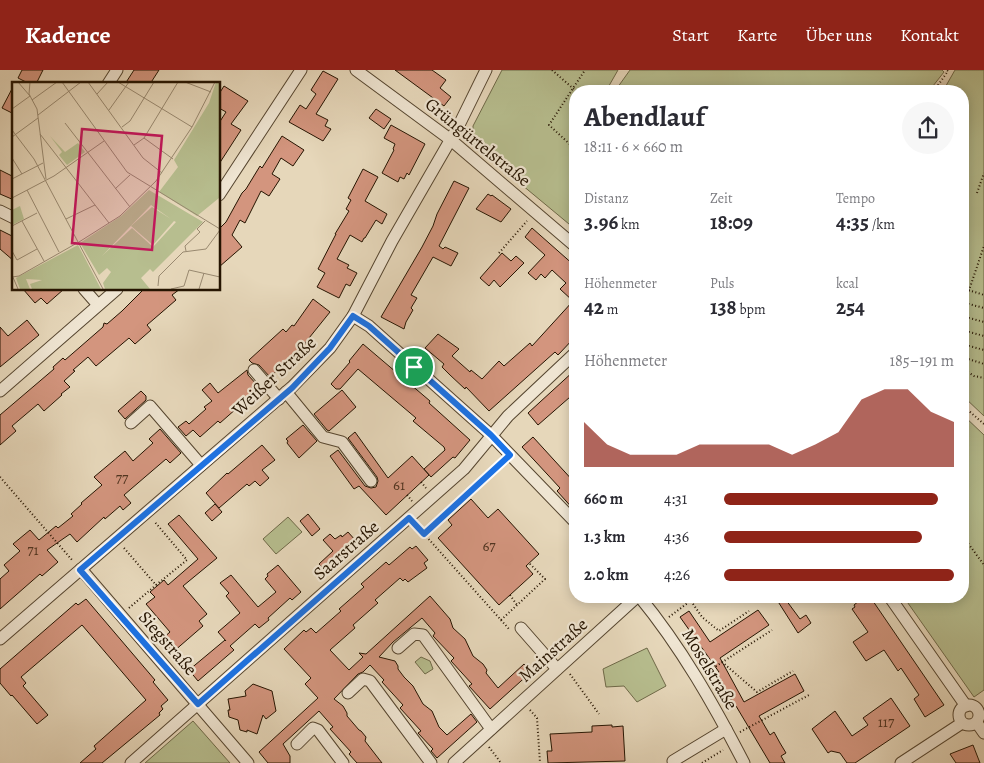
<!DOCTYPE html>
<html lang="de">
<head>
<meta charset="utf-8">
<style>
  :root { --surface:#fff; --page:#f7f7f7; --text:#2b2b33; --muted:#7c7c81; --accent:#8f2418 }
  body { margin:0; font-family:Alegreya,serif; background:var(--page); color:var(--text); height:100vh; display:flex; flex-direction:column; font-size:19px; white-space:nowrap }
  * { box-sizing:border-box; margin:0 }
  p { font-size:16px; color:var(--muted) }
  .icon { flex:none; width:28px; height:28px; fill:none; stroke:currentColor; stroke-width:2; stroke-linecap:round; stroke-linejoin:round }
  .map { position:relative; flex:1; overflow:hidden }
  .panel { position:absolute; left:569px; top:15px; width:400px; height:518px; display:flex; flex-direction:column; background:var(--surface); border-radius:20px; box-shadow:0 2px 12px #0003 }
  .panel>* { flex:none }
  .pin { position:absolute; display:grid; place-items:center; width:42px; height:42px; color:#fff; margin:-21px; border:2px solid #fff; border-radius:50%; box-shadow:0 1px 5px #0007 }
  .round { display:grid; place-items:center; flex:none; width:52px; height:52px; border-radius:26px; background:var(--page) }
  .summary { display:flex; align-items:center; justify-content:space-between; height:85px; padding:0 15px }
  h1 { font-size:28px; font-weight:700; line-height:38px }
  .metrics { display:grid; grid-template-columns:repeat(3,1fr); gap:8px; height:85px; padding:5px 15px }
  .metrics div { display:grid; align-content:center }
  .metrics b { font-size:21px; font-weight:700 }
  .metrics small { font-size:14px; font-weight:400 }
  .metrics p { font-size:14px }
  .chart { height:140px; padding:10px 15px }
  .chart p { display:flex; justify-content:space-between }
  .chart svg { width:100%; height:90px; margin-top:5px; fill:var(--accent); opacity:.7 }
  ul { padding:0 15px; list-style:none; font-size:16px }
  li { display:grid; grid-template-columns:80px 60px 1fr; align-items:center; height:38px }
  li i { height:12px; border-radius:6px; background:var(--accent) }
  header { display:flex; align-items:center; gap:30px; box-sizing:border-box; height:70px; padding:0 25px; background:var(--accent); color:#fff }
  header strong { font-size:24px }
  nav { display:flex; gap:28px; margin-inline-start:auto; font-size:18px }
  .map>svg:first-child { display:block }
</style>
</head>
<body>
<header>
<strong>Kadence</strong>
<nav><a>Start</a><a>Karte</a><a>Über uns</a><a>Kontakt</a></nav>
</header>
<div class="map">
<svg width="984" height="693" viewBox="0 0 984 693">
  <rect width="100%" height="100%" fill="#e6d7ba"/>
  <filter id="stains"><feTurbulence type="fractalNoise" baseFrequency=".004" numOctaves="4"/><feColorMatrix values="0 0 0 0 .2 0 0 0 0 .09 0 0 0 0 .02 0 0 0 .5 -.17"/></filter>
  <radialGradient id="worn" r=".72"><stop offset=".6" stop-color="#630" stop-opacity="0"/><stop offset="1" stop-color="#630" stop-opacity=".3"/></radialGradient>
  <g fill="#b7be8f" stroke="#6e6948">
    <path d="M502,0H618L606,21H575V159L475,76L473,71V56Z"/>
    <path d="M630,0H942L944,2L929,21H615Z"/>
    <path d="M955,0H984V346L963,326L962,21H943Z"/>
    <path d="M963,345L984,365V620L974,627L903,526H962Z"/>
    <path d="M288,447L302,462L276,484L263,469Z"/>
    <path d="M647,578L666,616L637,632L624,616L606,617L603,599Z"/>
    <path d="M421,587L430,591L433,599L425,604L415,592Z"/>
    <path d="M193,651L230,693H145Z"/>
  </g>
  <g fill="#d3957e" stroke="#251401">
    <path d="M22,0H43L36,14H30L18,8Z"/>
    <path d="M134,0H159L150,14H125Z"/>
    <path d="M395,0H432L446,10L440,18L451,27L444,36Z"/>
    <path d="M323,1L338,9L316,44L328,50L325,56L331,59L323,71L289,52L300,35L306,39L316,24L311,20Z"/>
    <path d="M14,15V44L2,38Z"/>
    <path d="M224,16L248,31L231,54L241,60L219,94V53L226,42L219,38V24Z"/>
    <path d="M376,39L391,49L384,59L369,48Z"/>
    <path d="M391,55L425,74L409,105L407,103L404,109L400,107L398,112L382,103L394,80L393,79L395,74L384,68Z"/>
    <path d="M282,66L304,80L293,96L281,88L272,104L280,109L269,126L261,121L245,153L240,150L232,165L242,177L219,197V159L226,152L242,123L246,119L260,96L262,98Z"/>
    <path d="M363,99L378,107L365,131L387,144L382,154L376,150L365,168H364L362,172L350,165L337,189L349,195L347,198L357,203L350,216L346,214L339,228L317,217L325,203L318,199L336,164H335L349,141L346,139L351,130L348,128Z"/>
    <path d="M0,100L14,107V130L0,124Z"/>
    <path d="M454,111L469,118L439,176L443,179L445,177L458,183L451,196L433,187L411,225L417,228L411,238L413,240L406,252L404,259L381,247L422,177L433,156L437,144Z"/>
    <path d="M488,124L491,126L492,125L511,139L501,152L476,139Z"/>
    <path d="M532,158L575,196V267L558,285L555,282L489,341L466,317L465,319L450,305L442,297L444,294L425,278L438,264L459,279L452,286L470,302L471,300L482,309L499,291L504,296L530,273L532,276L573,231L560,219L566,213L552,200L545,208L541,204L536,210L528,203L545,185L525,167Z"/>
    <path d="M0,160L14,167V191L0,179Z"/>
    <path d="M502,183L511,191L516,186L524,193L500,217L494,210L489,216L480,208Z"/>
    <path d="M23,219H64L47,234L41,228L35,233Z"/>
    <path d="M144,219H180L172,225L176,230L147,255L151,260L135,274L129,268L96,296L88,287L73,300L75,301L64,311L70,317L61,324L62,325L44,341L38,334L12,356L16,361L0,375V345L54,299L53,297L63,288L65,290L80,277L103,257L104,253L107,254L122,241Z"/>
    <path d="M313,229L330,242L305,273L307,274L270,307L259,295L252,293L249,290L283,259L286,262L292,255L294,256Z"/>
    <path d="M27,250L39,265L0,297V257L8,266Z"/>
    <path d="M363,274L430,331L429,333L470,370L455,388L453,387L431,407L424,399L445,380L444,377L413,351L416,348L358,299L340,319H336L331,314L350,292L349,291Z"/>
    <path d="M247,300L248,305L258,316L252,322L253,324L220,353L218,351L200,367L193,360L186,366L178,357L186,351L189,354L206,339L204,337L212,331L202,320L210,313L218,323Z"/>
    <path d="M575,300V333L570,327L538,355L528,343Z"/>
    <path d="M342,320L356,337L329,361L327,360L314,344Z"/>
    <path d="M141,321L146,326V330L125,349L118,341Z"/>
    <path d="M303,355L317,371L299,388L287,373L288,371L286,369Z"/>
    <path d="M160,359L181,383L170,393L166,389L124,425L131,433L123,440L120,436L105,449L104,447L77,472L70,464L47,480L58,492L42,506L40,504L0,539V509L9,501L4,495L20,481L13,474L30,460L39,470L56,456L58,458L73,446L71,444L82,434L81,433L102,415L94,407L125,381L133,391L153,373L149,369Z"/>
    <path d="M355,362L388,408L412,386L429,405L386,445L359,416L354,419L330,386L338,380L365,416L371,418L376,417L378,411L377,407L348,368Z"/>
    <path d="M533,367L575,413V441L557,421L560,418L522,377Z"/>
    <path d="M262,375L275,390L262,400L269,408L260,416L255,411L249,416L247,414L219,438L206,423L227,403L228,404Z"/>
    <path d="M471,429L488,448L498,439L539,484L526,496L533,504L499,535L438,468L452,455L448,450Z"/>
    <path d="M215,434L222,442L212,451L205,443Z"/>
    <path d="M308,444L320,459L312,466L300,451Z"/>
    <path d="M179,445L217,488L183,516L207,544L199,551L203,556L173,582L162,569L170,562L146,534L155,527L150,522L164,510L168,515L198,489L168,454Z"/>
    <path d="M348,462L356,471L345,481L347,483L325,501L319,494L333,481L323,470L330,464L335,469L341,465L342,467Z"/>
    <path d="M416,476L428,490L424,493L427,498L408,512L405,509L403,511L400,508L375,530L378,533L353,555L355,558L330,580L349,600L363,587L359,583L366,584L430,526L450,549L453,558L465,569L473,586L483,594L487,600L486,603L498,618L524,594L531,602L490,639L469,616L472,614L451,591L454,588L433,566L435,563L422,548L393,572L379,587L395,591L398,596V599L404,607L413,616L423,634L432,641L439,657L447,665L471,644L477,652L437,688L431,681L433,679L418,663L421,661L400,638L403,635L382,612L384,610L370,595L363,602L358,604L334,629L343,636L347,643V646L359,660L361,661L366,667L365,671L382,693H357L349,684L351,682L330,659L333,657L319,641L283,674L290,686V693H268L259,682L318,628L305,614L311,608L284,579L304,560L306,562L311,558L316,563L341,541L339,539L364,517L361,514L386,492L389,495L410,477L412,479Z"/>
    <path d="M278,495L301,522L292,530L290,528L268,548L269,550L259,558L255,554L230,576L234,580L198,611L189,600L225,570L226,571L218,562L240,543L226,526L229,523L220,513L231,505L258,537L276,522L265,509L268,506L267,504Z"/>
    <path d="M783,526L800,549L806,545L811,553L798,563L777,530Z"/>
    <path d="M865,526H869L875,534L944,635L925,647L914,629L919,625L901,598L898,601L884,580L866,591L853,572L868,562L852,539L855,537L854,535Z"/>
    <path d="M86,529L155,610L153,612L168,630L161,636L163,639L159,643L160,645L102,693H80L96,679L94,676L146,630L82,555L21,607L26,613L23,616L48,645L37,654L12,625L11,626L0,613V599L76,533L78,535Z"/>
    <path d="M758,540L769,555L720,588L744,632L795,604L804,621L759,646L770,665L774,662L780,673L786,683L781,686L785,693H770L736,636L735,637L717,603L719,602L680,547L689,541L710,572Z"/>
    <path d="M253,614L272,621L276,641L266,649L263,645L257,664L247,660V662L240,660L238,650L229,647L228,640H230L228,629L246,626L245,621Z"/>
    <path d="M891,628L910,656L855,693H847L840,683L831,681L828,683L812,659L835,641L852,666L868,655L863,648Z"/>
    <path d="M612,655V657L623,656L625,691L548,693L547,681H552L550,664L592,662V656Z"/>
    <path d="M973,675L980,693H956L950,684Z"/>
  </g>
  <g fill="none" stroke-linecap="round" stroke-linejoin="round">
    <defs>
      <g id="minor">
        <path d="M356,0L451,70L575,176"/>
        <path d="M108,14L117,0"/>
        <path d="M219,125L301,0"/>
        <path d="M0,141L14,148"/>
        <path d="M84,219L98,235"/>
        <path d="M353,246L369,256L491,365L575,452"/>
        <path d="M254,300L279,329"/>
        <path d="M0,321L117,219"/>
        <path d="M286,322L323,367L342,372L371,411"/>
        <path d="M131,353L150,336L201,395"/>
        <path d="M81,499L248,693"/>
        <path d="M639,526C681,577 714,635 744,693"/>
        <path d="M889,526L966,636"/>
        <path d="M521,558L557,599"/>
        <path d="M0,569L292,317L330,278L353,246L392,171L459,55L486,0"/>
        <path d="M398,578L414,564L423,565L491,659"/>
        <path d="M348,623L363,609L370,611L431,693"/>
        <circle cx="969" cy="645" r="10"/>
        <path d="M977,653L984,663"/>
        <path d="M297,674L313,658L318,660L343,693"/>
        <path d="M673,691L726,659"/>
        <path d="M131,693L464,399L508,346L575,283"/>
        <path d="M454,693L638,526"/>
        <path d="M901,693L962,653"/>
      </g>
    </defs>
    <use href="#minor" stroke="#55452f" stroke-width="13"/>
    <g stroke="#251401" stroke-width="2" stroke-dasharray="1 2.5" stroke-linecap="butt">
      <path d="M552,0L576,21"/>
      <path d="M934,21L948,1L947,0"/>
      <path d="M575,79L549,55L585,0"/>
      <path d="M977,123L984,103"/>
      <path d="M499,183L527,151"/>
      <path d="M962,218L984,225"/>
      <path d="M965,233L984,238"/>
      <path d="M962,241L984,176"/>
      <path d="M962,246L984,252"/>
      <path d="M962,260L984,266"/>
      <path d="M962,274L984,280"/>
      <path d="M962,287L984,294"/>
      <path d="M962,298L974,306L984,308"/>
      <path d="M962,335L984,354"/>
      <path d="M0,407L72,490"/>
      <path d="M421,412L426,418"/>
      <path d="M407,425L412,431"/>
      <path d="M417,456L509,559"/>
      <path d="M423,464L501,393"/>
      <path d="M962,465L984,495"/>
      <path d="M124,478L156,515L187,490L154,451"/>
      <path d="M510,525L517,535"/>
      <path d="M691,531L702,547L719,561L749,541"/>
      <path d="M129,538L156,515"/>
      <path d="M669,547L697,526"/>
      <path d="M501,550L545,509L529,493"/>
      <path d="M722,592L757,622L793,601"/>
      <path d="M707,602L772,560"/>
      <path d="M570,604L599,644"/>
      <path d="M530,640L537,648L540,693"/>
      <path d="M740,662L809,625"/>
      <path d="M489,677L501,693"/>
      <path d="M702,693L723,680"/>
    </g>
    <use href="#minor" stroke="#efe5d2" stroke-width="11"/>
  </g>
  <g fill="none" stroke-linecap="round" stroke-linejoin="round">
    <defs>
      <path id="route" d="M353,246L369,256L491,365L510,385L424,464L409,448L198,634L80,500L292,318L330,278Z"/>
    </defs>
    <use href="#route" stroke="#fff" stroke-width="10"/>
    <use href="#route" stroke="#1a73e8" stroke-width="6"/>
  </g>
  <g text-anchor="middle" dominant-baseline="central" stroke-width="4.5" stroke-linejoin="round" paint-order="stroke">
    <g font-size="15" fill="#503420">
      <text x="122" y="408">77</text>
      <text x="399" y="415">61</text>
      <text x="489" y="476">67</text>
      <text x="33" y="480">71</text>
      <text x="886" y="652">117</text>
    </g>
    <g font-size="18" fill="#251401" stroke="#efe5d2">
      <text transform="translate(478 72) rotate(39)">Grüngürtelstraße</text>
      <text transform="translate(274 306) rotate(-43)">Weißer Straße</text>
      <text transform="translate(346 480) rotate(-41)">Saarstraße</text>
      <text transform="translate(168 573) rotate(49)">Siegstraße</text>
      <text transform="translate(553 580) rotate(-42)">Mainstraße</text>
      <text transform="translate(710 599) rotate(59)">Moselstraße</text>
    </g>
  </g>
  <g transform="translate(12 12)">
    <rect width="208" height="208" fill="#e6d7ba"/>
    <path d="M204,0H207V116L185,134L147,110L166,85L162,78L197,21ZM38,54L53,70L66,61L73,70L55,83L47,73L50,70ZM137,108L191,140L141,190L138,187L129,196L138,207H93L91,201L99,190L95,186L87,193L68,161L109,134ZM139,123L159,137L140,125L119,144L141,163L162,139L164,140L141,165L120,146L90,174ZM8,124L12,137L0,143V128ZM66,163L89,207H20L18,202L30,198L14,197L18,207H8L4,196Z" fill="#b7be8f" fill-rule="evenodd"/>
    <path fill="none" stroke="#998970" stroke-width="1" d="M6,0L18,14M18,0L17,12L25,27L34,97M50,0L115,90L208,147M76,0L131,76L150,91M106,0L180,45M173,0L199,10M85,12L96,0M20,18L45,0M0,27L18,14M97,28L117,0M26,33L69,0M53,41L118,125M110,45L118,39L142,0M0,48L22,77L91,207M28,52L97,141M0,55L26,36M132,56L161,77M122,63L132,56L166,0M0,76L10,92M0,97L31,81M103,107L118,93M15,108L47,170M0,116L42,94L92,59M54,137L83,123M10,139L32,179M0,144L25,131M67,160L108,134L144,99L180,45L203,0M0,169L5,178L25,167M174,169L173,164L188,150L185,147L193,139M0,193L6,207M0,195L7,194L65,161M146,204L147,194L171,170L194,167L208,148M159,207L172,204L177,188L208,195M187,207L192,191"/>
    <path fill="#c2185b" fill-opacity="0.15" stroke="#c2185b" stroke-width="2.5" d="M70,47L150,54L140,168L60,161Z"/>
    <rect width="208" height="208" fill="none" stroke="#251401" stroke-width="2.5"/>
  </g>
  <rect width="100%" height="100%" filter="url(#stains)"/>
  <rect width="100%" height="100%" fill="url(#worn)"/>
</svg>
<div class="pin" style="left:414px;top:297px;background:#1e9e55"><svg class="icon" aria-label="arrive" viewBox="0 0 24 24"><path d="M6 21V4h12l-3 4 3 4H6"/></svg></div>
<section class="panel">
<div class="summary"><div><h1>Abendlauf</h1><p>18:11 · 6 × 660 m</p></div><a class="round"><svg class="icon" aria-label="share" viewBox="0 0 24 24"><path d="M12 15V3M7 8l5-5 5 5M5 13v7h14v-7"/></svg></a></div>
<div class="metrics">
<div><p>Distanz</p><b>3.96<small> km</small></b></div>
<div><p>Zeit</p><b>18:09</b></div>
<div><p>Tempo</p><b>4:35<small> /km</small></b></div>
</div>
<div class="metrics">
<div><p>Höhenmeter</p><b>42<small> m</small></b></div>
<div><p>Puls</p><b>138<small> bpm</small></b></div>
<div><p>kcal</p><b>254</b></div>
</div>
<div class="chart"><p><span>Höhenmeter</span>185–191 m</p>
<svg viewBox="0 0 160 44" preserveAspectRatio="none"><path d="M0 44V22L10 33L20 38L30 38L40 38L50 33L60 33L70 33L80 33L90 38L100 33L110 27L120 11L130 6L140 6L150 17L160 22V44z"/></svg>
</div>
<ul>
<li><b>660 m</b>4:31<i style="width:93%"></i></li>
<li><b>1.3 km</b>4:36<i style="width:86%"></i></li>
<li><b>2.0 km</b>4:26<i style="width:100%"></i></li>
</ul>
</section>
</div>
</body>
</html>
